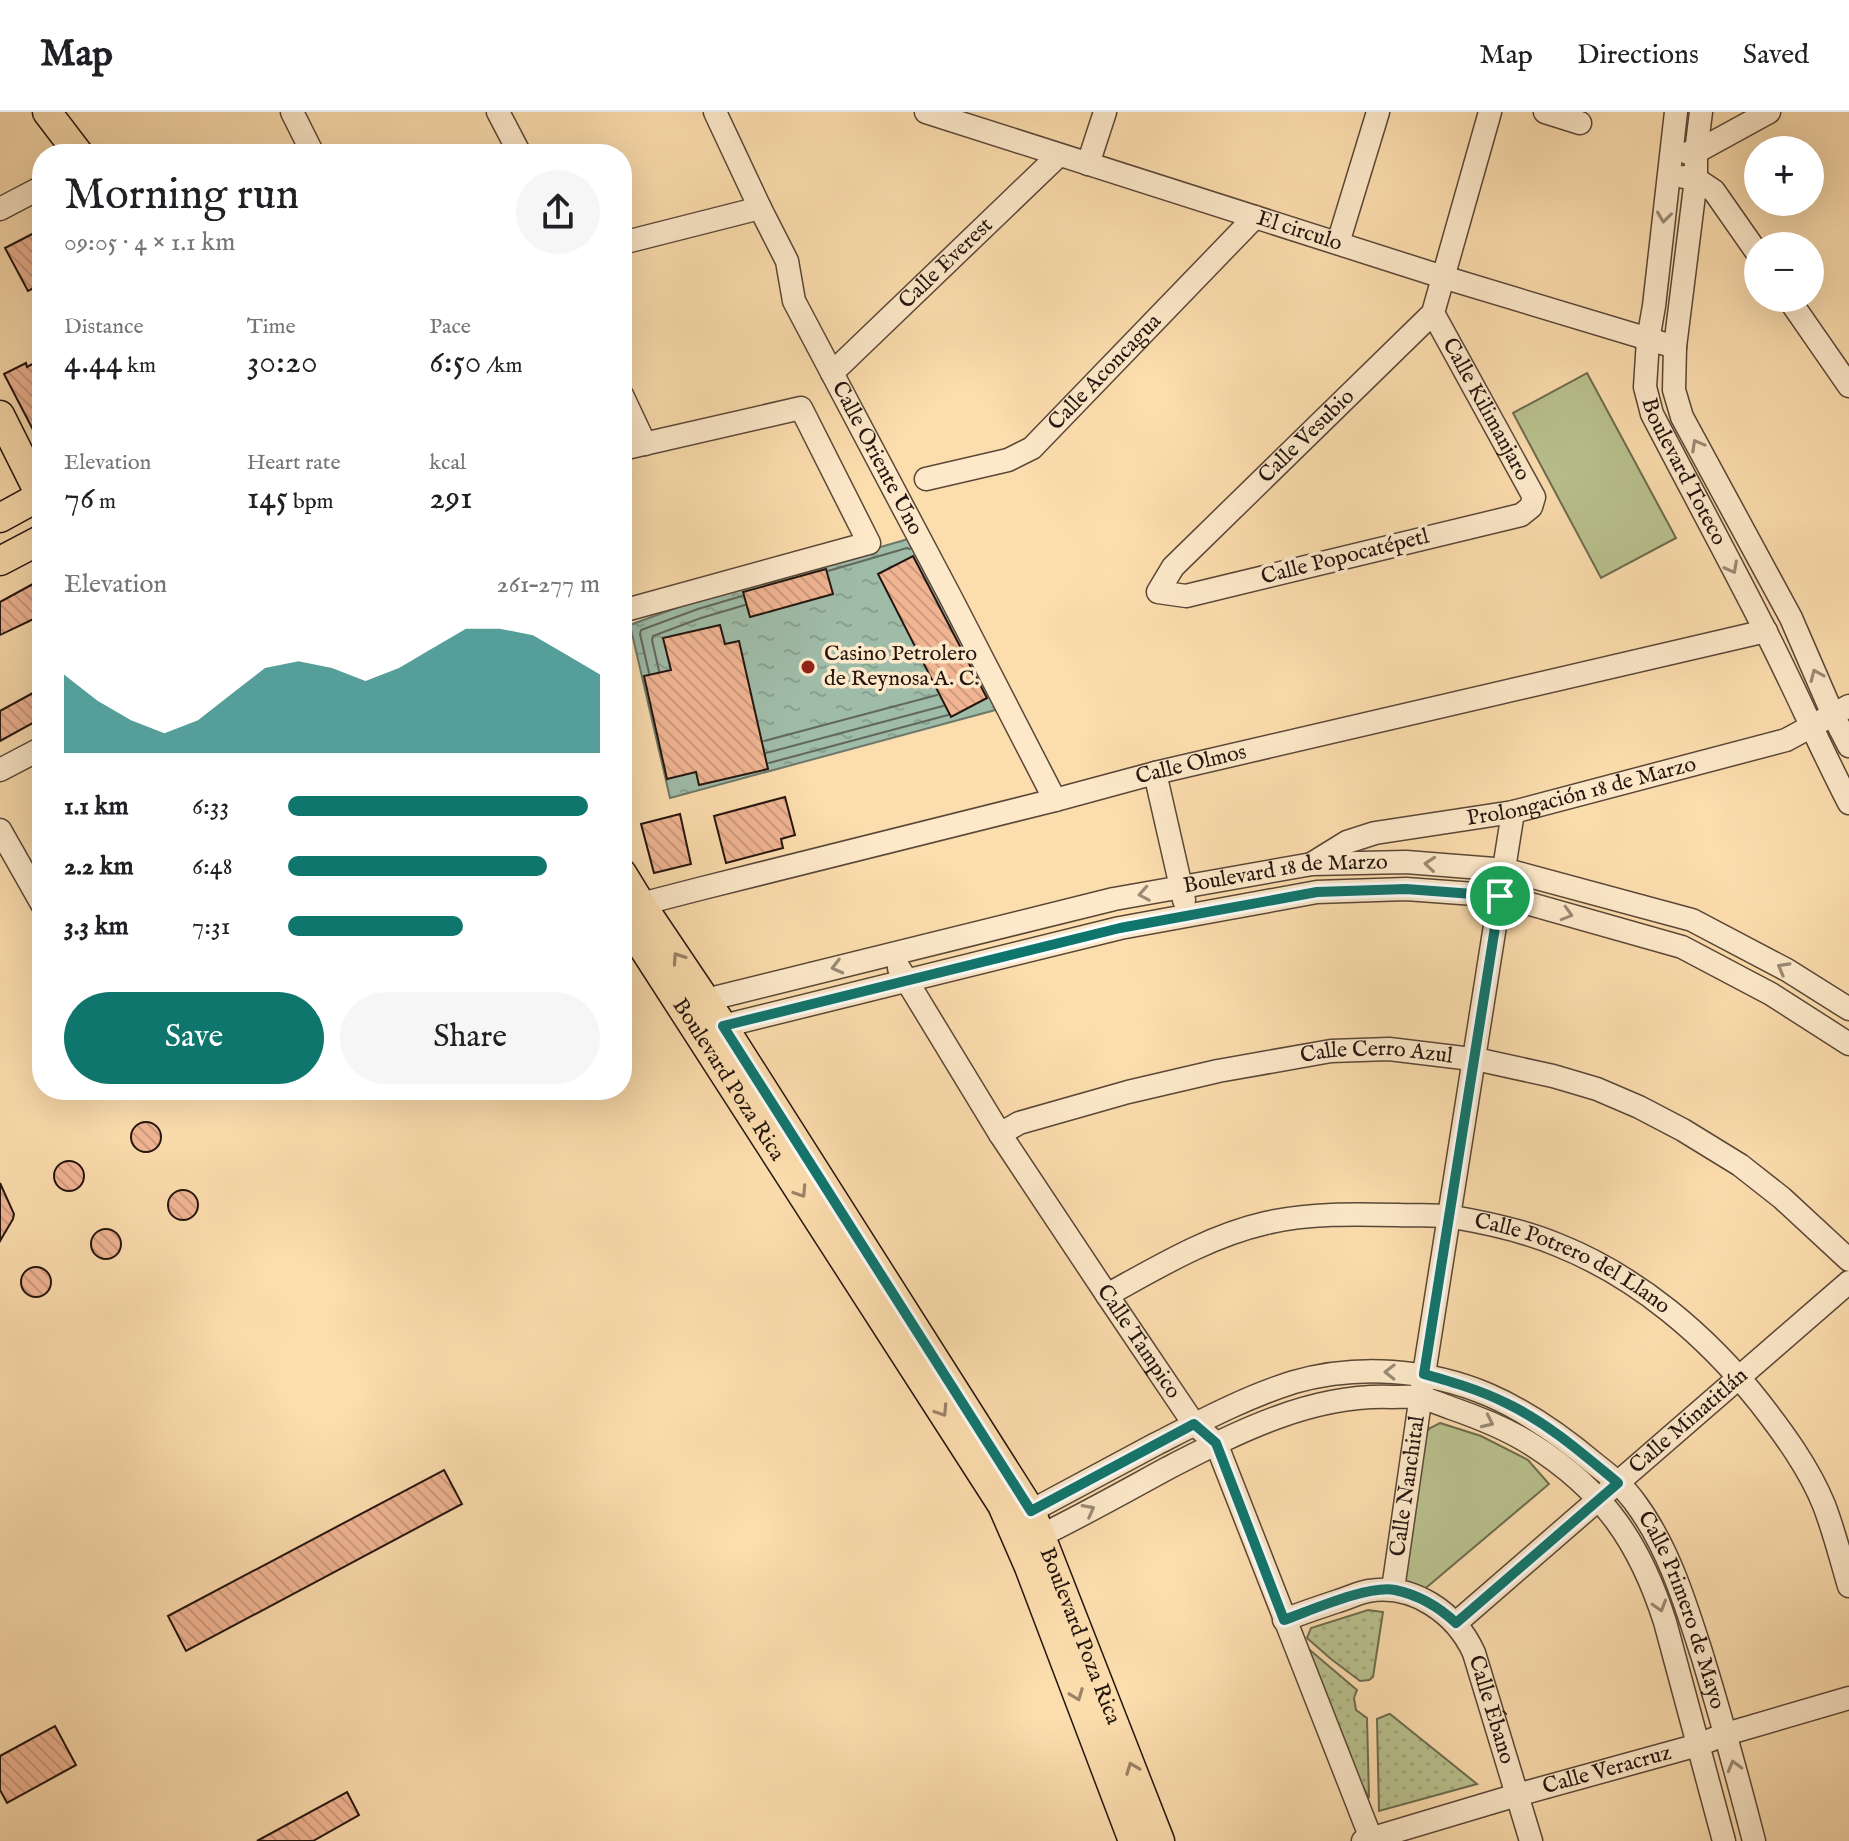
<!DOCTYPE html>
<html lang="en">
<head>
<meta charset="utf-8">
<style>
  :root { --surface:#fff; --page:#f6f6f6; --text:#202124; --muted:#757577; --line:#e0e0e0; --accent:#0f766e }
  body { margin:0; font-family:"IM FELL English",serif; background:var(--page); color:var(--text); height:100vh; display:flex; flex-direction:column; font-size:30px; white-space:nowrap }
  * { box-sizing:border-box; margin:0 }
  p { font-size:26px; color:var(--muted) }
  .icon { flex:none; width:44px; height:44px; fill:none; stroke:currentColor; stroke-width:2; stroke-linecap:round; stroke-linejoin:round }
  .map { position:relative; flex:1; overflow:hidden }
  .panel { position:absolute; left:32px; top:32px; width:600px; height:956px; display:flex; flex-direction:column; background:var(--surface); border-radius:32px; box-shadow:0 8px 32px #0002 }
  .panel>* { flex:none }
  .fabs { position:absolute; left:1744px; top:24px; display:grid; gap:16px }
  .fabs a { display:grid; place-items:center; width:80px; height:80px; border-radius:50%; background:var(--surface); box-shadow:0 8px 32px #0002; font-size:40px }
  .pin { position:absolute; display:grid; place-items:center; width:68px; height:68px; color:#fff; margin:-34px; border:4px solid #fff; border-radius:50%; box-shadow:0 2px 8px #0007 }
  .round { display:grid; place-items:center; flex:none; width:84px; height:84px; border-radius:42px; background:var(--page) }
  .headline { display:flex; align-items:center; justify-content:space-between; height:136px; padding:0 32px }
  h1 { font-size:44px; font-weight:600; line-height:60px }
  .stats { display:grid; grid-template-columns:repeat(3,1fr); gap:12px; height:136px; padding:8px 32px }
  .stats div { display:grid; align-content:center }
  .stats b { font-size:34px; font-weight:600 }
  .stats small { font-size:22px; font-weight:400 }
  .stats p { font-size:22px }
  .chart { height:224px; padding:16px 32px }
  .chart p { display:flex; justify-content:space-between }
  .chart svg { width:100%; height:144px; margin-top:8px; fill:var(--accent); opacity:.7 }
  .button { display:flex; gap:16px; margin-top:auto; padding:16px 32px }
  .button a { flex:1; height:92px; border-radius:48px; background:var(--accent); color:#fff; font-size:32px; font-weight:600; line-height:92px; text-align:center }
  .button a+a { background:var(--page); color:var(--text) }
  ul { padding:0 32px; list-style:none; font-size:26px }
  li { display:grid; grid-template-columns:128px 96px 1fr; align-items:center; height:60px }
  li i { height:20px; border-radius:10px; background:var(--accent) }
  header { display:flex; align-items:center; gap:48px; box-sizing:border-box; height:112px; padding:0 40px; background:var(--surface); border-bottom:2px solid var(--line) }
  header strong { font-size:38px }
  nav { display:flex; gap:44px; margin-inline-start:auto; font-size:28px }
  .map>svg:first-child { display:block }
</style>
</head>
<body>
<header>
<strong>Map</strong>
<nav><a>Map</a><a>Directions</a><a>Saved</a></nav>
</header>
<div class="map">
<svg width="1849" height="1729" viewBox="0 0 1849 1729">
  <defs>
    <pattern id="garden-dots" width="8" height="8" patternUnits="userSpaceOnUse" patternTransform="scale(2)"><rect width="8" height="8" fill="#b9c28f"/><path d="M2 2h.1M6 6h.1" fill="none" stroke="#9fa67a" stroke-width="1.8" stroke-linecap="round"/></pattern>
    <pattern id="water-ripples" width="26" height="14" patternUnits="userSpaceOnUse" patternTransform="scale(2)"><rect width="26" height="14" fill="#9fbca9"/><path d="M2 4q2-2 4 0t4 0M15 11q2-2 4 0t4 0" fill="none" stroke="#89a190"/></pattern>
    <pattern id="building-back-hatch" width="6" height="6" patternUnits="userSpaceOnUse" patternTransform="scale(2)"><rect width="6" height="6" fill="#f1b593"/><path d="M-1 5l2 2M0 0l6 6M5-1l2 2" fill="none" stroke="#ce9b7e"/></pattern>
  </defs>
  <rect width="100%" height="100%" fill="#fcddae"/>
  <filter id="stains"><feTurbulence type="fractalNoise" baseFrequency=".0025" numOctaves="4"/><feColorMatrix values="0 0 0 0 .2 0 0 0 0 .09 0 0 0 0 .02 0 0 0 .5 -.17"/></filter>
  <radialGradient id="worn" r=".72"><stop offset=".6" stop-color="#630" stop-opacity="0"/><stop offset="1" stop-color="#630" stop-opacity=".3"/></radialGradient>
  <g fill="#b9c28f" stroke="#6e6c4f" stroke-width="2">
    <path d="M1587,261L1676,426L1601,466L1513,301Z"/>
    <path d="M1440,1311L1481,1324L1528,1348L1549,1372L1421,1480L1401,1468L1425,1321L1430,1316Z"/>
  </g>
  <g fill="url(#garden-dots)" stroke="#6e6c4f" stroke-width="2">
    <path d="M1368,1498L1383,1500L1373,1565L1369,1568L1360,1569L1331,1547L1307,1526L1311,1516Z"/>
    <path d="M1304,1533L1357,1578L1354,1586L1356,1598L1367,1606L1369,1686L1355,1660Z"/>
    <path d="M1389,1602H1390L1477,1672L1379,1699L1377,1607Z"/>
  </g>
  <path fill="url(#water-ripples)" stroke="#6e796b" stroke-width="2" d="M915,425L999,597L670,686L630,513L695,489Z"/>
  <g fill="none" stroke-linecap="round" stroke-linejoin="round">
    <g stroke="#62685c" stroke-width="2">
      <path d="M828,459L907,436L910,437"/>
      <path d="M659,559L652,528L653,524L701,506L745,493"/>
      <path d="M649,561L640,522L641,518L698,497L742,484"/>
      <path d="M764,629L937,583"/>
      <path d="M766,641L943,594"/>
      <path d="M769,651L948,603"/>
    </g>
  </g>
  <g fill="url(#building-back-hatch)" stroke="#24150f" stroke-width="2">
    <path d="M42,117V172L28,179L5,136Z"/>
    <path d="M42,247V335L4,262L26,251L27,255Z"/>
    <path d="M913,444L987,586L951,605L878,462Z"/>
    <path d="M826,457L833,482L750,505L743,480Z"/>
    <path d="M42,467V503L0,523V490Z"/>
    <path d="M720,513L725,532L739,529L768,657L699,673L696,660L667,667L644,564L671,558L663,526Z"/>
    <path d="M42,576V606L0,629V599Z"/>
    <path d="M785,685L795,723L781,727L783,736L726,751L714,704Z"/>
    <path d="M680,702L691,752L654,761L641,712Z"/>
    <circle cx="146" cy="1025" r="15"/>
    <circle cx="69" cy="1064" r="15"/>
    <path d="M0,1071L14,1102L13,1107L0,1129Z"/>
    <circle cx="183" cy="1093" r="15"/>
    <circle cx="106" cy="1132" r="15"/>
    <circle cx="36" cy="1170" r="15"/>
    <path d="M444,1358L462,1392L186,1539L168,1504Z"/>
    <path d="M55,1614L76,1653L7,1691L0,1678V1644Z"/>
    <path d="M347,1680L359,1703L313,1729H257Z"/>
  </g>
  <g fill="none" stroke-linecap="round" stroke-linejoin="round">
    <defs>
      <g id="minor">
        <path d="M292,0L313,42"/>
        <path d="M498,0L520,42"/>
        <path id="s1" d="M715,0L760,96L787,149L794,189L951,486L1055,688"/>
        <path id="s2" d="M926,0L1443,165L1675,235"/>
        <path d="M1545,0L1580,11"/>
        <path id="s3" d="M1676,0L1654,194L1648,228L1645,275L1652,302C1690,375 1729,447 1766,520C1795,577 1820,635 1849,691"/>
        <path d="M1701,0L1696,40V67L1675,235L1674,278L1682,305L1791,506L1833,603L1849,634"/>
        <path d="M1688,41L1696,40L1769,0"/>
        <path d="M1088,52L1105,0"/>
        <path d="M1684,65L1696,67L1714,79L1758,142"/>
        <path d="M0,97L42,75"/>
        <path d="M622,131L760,96"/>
        <path d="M1338,131L1378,0"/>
        <path d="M1788,186L1849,274"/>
        <path id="s4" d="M1433,201L1534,385L1531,395L1521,403L1186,484L1158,480L1173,455L1433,201L1490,0"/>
        <path id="s5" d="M832,261L1059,43"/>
        <path d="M622,283L645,332"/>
        <path d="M622,337L801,296L869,431L622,499"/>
        <path id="s6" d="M926,367L1008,348L1032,336L1255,105"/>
        <path d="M0,658L42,636"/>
        <path d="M1155,661L1184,788"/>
        <path d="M0,718L42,792"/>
        <path id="s7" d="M1313,751L1347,730L1375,721L1513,700L1786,628L1849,594"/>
        <path id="s8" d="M630,798L641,792L703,776L1055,688L1155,661L1766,519"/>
        <path id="s9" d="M899,856L1000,1022L1107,1183L1194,1312L1216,1331L1372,1729"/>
        <path id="s10" d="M694,895L706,888L1114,787L1312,752L1406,750L1507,758L1692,808L1787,858L1849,897"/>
        <path d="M708,920L723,914L1120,816L1317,780L1406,777L1502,784L1682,835L1771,882L1849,932"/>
        <path id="s11" d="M1000,1022L1019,1011L1128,980L1218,959L1331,939L1389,937L1480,948L1553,964L1597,977L1639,995L1683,1018L1740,1053L1782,1086L1849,1148"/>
        <path id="s12" d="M1107,1183C1158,1155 1209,1124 1266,1111C1308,1101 1355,1102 1398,1103C1416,1104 1435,1102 1453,1105C1488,1111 1525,1119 1558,1133C1638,1165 1707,1224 1760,1291C1784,1322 1809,1356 1824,1393C1834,1419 1841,1447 1849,1474"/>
        <path id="s13" d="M1018,1406C1064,1381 1110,1357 1156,1332C1201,1309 1246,1285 1294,1270C1358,1252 1428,1257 1489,1283C1528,1300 1563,1325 1595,1352C1609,1363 1623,1374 1634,1389C1668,1434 1685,1490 1702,1543C1721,1605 1738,1667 1754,1729"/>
        <path d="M1028,1430C1076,1407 1122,1381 1168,1356C1238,1320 1311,1282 1392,1285C1402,1285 1413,1284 1422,1286C1432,1288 1442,1293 1451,1296C1480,1306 1508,1317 1534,1334C1604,1379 1640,1431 1665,1510L1724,1729"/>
        <path id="s14" d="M1393,1477L1424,1262L1513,700"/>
        <path id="s15" d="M1284,1508C1302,1501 1320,1495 1338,1489C1348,1486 1358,1481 1368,1479C1413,1471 1456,1501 1474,1541L1531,1729"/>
        <path id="s16" d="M1456,1511L1849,1170"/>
        <path id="s17" d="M1363,1729L1517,1683L1698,1633L1726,1622L1849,1586"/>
      </g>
      <g id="major">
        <path d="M47,0L79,42"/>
        <path d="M0,303L42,387"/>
        <path d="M0,406L42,383"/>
        <path d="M0,449L42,427"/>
        <path id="s18" d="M622,761L641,792L723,914L1031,1399L1160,1729"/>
        <path id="s19" d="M622,803L1002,1393L1029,1455L1133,1729"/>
      </g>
    </defs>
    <use href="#minor" stroke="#5a4737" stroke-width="25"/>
    <use href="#major" stroke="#24150f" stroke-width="31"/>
    <use href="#minor" stroke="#fde9ca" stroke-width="22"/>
    <use href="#major" stroke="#fcddae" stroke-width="28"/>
  </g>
  <defs><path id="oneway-chevron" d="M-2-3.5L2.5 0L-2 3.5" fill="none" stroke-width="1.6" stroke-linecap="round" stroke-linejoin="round" transform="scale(2)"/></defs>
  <g stroke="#9b8a76">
    <use href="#oneway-chevron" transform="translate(1664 105) rotate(97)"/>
    <use href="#oneway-chevron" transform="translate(1697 333) rotate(-119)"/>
    <use href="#oneway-chevron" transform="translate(1732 456) rotate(62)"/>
    <use href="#oneway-chevron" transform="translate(1816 563) rotate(-113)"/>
    <use href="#oneway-chevron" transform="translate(1430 752) rotate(-175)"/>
    <use href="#oneway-chevron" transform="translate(1144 782) rotate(170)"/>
    <use href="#oneway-chevron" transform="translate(1567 802) rotate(16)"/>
    <use href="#oneway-chevron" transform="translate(837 855) rotate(166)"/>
    <use href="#oneway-chevron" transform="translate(1783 856) rotate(-151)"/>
    <use href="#oneway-chevron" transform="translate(1390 1260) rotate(-179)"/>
    <use href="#oneway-chevron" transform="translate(1488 1310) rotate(25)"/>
    <use href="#oneway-chevron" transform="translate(1089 1398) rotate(-28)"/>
    <use href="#oneway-chevron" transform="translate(1660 1494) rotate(73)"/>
    <use href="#oneway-chevron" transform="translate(1734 1654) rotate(-105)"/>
  </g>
  <g stroke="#9b8366">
    <use href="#oneway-chevron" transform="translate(678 846) rotate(-124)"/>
    <use href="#oneway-chevron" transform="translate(801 1080) rotate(57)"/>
    <use href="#oneway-chevron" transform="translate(942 1299) rotate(57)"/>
    <use href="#oneway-chevron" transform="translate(1077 1583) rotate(69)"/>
    <use href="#oneway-chevron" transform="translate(1132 1656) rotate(-111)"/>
  </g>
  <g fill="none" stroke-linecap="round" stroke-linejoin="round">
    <defs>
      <path id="route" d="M1406,777L1500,784L1424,1262C1452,1270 1480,1278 1506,1291C1548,1311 1583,1342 1618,1371L1456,1511C1439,1495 1419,1483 1395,1478C1368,1473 1312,1498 1284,1508L1216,1331L1194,1312L1031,1399L723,914L1120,816L1317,780Z"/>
    </defs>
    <use href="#route" stroke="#fff" stroke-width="16"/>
    <use href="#route" stroke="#0f766e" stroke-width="10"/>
  </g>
  <circle fill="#8f2418" stroke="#fde9ca" stroke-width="3" cx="808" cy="555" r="8"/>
  <g text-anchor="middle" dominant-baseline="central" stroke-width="7" stroke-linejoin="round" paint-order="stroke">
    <g font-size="22" fill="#24150f" stroke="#fde9ca">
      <text stroke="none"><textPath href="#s2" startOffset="392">El circulo</textPath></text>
      <text stroke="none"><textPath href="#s5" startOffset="158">Calle Everest</textPath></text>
      <text stroke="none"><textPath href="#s6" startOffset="216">Calle Aconcagua</textPath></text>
      <text stroke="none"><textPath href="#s4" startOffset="110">Calle Kilimanjaro</textPath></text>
      <text stroke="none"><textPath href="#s4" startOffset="822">Calle Vesubio</textPath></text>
      <text stroke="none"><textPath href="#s1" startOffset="384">Calle Oriente Uno</textPath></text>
      <text stroke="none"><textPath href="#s3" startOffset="370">Boulevard Toteco</textPath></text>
      <text transform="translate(1345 445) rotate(-14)">Calle Popocatépetl</text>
      <text stroke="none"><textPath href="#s8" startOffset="580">Calle Olmos</textPath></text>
      <text stroke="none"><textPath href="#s7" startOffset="280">Prolongación 18 de Marzo</textPath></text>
      <text stroke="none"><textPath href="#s10" startOffset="608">Boulevard 18 de Marzo</textPath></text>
      <text stroke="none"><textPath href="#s11" startOffset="388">Calle Cerro Azul</textPath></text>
      <text stroke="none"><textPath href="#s19" startOffset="196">Boulevard Poza Rica</textPath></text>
      <text stroke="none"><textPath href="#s12" startOffset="492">Calle Potrero del Llano</textPath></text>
      <text stroke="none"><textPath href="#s9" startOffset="444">Calle Tampico</textPath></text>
      <text stroke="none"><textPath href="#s16" startOffset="308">Calle Minatitlán</textPath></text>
      <text stroke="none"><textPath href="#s14" startOffset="104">Calle Nanchital</textPath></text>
      <text stroke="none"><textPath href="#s13" startOffset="808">Calle Primero de Mayo</textPath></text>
      <text stroke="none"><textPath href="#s18" startOffset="892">Boulevard Poza Rica</textPath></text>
      <text stroke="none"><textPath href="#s15" startOffset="280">Calle Ébano</textPath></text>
      <text stroke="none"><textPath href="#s17" startOffset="254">Calle Veracruz</textPath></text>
    </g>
    <g font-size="22" fill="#24150f" stroke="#fde9ca" text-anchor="start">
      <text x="824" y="542">Casino Petrolero<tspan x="824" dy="25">de Reynosa A. C.</tspan></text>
    </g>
  </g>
  <rect width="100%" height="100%" filter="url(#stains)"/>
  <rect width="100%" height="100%" fill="url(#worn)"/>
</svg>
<div class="fabs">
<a>+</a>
<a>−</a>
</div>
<div class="pin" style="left:1500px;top:784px;background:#1e9e55"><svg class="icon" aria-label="arrive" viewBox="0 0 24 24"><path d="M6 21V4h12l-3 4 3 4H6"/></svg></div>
<section class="panel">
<div class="headline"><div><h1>Morning run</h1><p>09:05 · 4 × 1.1 km</p></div><a class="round"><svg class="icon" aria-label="share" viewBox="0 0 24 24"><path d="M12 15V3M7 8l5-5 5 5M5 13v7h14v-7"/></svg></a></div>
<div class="stats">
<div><p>Distance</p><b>4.44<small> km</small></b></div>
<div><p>Time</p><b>30:20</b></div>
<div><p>Pace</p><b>6:50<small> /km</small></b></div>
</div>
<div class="stats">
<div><p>Elevation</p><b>76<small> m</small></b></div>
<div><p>Heart rate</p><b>145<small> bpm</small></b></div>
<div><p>kcal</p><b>291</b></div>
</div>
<div class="chart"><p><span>Elevation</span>261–277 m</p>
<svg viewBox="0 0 160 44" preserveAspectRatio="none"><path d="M0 44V20L10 28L20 34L30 38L40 34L50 26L60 18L70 16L80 18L90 22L100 18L110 12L120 6L130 6L140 8L150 14L160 20V44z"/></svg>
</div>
<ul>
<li><b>1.1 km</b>6:33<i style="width:96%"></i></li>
<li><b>2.2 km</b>6:48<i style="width:83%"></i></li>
<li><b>3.3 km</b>7:31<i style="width:56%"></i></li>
</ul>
<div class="button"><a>Save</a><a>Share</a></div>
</section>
</div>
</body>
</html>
